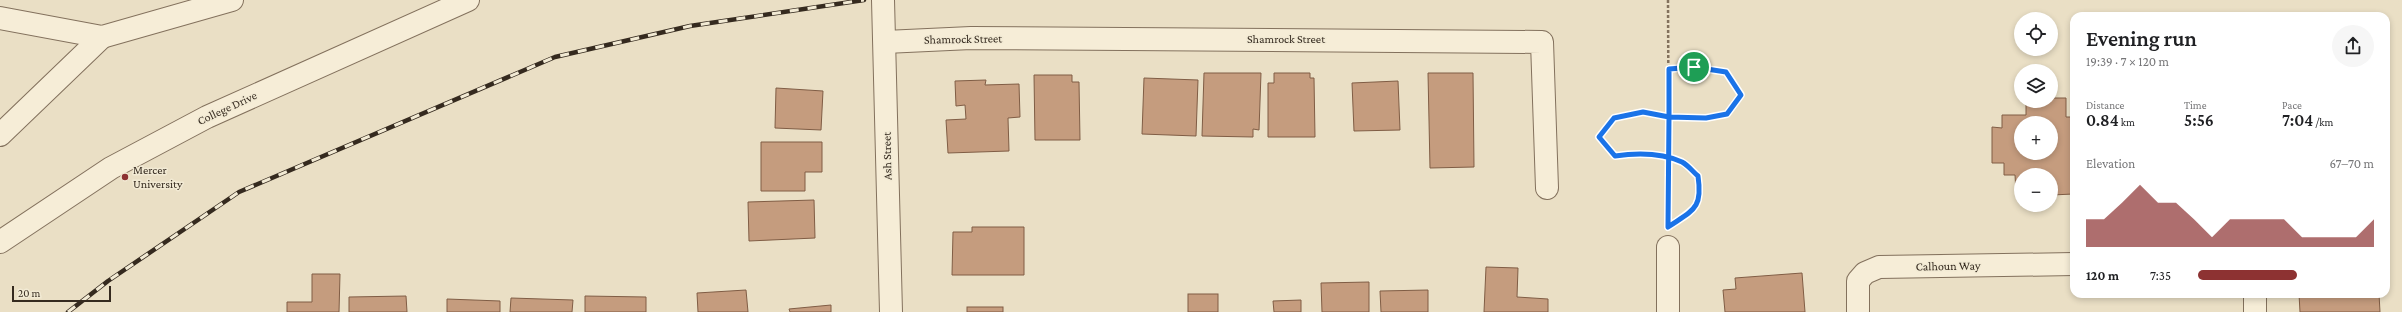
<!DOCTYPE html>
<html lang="en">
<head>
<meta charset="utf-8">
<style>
  :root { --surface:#fff; --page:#f6f6f6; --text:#202124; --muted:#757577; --accent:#8d3232 }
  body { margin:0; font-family:"Crimson Pro",serif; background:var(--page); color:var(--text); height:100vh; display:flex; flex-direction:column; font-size:15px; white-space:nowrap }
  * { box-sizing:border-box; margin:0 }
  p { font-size:13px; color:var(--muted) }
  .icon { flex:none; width:22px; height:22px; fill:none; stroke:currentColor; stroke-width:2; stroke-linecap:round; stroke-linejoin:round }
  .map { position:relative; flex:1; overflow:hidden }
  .details { position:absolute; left:2070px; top:12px; width:320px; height:286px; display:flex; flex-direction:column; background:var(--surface); border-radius:12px; box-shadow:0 2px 6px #0003 }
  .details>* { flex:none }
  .controls { position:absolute; left:2014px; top:12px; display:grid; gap:8px }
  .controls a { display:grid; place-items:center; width:44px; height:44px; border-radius:50%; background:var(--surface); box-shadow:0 2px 6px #0003; font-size:20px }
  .scale { position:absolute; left:12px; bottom:10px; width:99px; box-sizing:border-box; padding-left:4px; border:2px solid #352a1f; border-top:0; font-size:11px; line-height:14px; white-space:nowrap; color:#352a1f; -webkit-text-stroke:3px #f2ead4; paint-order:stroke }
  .pin { position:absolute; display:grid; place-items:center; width:34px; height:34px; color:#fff; margin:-17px; border:2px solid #fff; border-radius:50%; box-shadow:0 1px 4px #0007 }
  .round { display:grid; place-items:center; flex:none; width:42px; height:42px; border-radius:21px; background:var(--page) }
  .head { display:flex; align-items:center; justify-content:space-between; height:68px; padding:0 16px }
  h1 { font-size:22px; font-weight:600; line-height:30px }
  .figures { display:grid; grid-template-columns:repeat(3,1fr); gap:6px; height:68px; padding:4px 16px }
  .figures div { display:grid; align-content:center }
  .figures b { font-size:17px; font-weight:600 }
  .figures small { font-size:11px; font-weight:400 }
  .figures p { font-size:11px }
  .chart { height:112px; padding:8px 16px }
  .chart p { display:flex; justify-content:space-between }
  .chart svg { width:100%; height:72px; margin-top:4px; fill:var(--accent); opacity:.7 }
  ul { padding:0 16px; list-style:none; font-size:13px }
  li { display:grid; grid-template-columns:64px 48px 1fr; align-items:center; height:30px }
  li i { height:10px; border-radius:5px; background:var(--accent) }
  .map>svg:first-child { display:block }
</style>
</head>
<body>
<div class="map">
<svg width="2402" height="312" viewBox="0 0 2402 312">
  <rect width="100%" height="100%" fill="#eadfc5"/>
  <g fill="#c59c7e" stroke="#805d45" fill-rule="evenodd">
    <path d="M1204,73H1261L1259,130L1253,129V137L1202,136Z"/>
    <path d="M1274,73H1310V78H1314L1315,137H1268V83H1274Z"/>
    <path d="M1428,73H1473L1474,167L1430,168Z"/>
    <path d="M1034,75H1072V82H1079L1080,140H1035Z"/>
    <path d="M1144,78L1198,80L1196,136L1142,134Z"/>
    <path d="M986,80L985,85L1019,84L1020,117L1008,118L1009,151L948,153L946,120L966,119L965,105L956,106L955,81Z"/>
    <path d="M1398,81L1400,130L1354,131L1352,83Z"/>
    <path d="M776,88L823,91L821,130L775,128Z"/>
    <path d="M2051,98H2066V117H2074L2073,194L2052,195L2051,175H2021V193H2016L2015,175H2004V163H1992V127L2002,128V115H2026V101H2051ZM2021,123H2051V153H2021Z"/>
    <path d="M761,142H822V172H805V191H761Z"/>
    <path d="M814,200L815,238L749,241L748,202Z"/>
    <path d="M972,227H1024V275H952L953,232H972Z"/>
    <path d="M1486,267L1518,268L1517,297L1548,299V312H1484Z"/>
    <path d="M1802,273L1805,312H1725L1723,290L1736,289L1735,278Z"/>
    <path d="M312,274H340L339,312H287V302H312Z"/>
    <path d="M1369,282V312H1322L1321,283Z"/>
    <path d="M746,290L748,312H698L697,293Z"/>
    <path d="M1428,290V312H1381L1380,291Z"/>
    <rect x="1188" y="294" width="30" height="18"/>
    <path d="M2299,294H2379L2380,312H2300Z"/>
    <path d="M406,296L407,312H349V297Z"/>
    <path d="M585,296L646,297V312H585Z"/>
    <path d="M511,298L573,300L572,312H510Z"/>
    <path d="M447,299L500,301V312H447Z"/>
    <path d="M1301,300V312H1274L1273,301Z"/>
    <path d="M831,305V312H790L789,309Z"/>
    <rect x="967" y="307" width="36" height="5"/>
  </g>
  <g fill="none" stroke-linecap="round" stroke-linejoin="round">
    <defs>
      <g id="minor">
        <path d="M883,0L891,312"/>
        <path d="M0,18L102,37L232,0"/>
        <path d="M885,42L971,38L1542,42L1547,188"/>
        <path d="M0,135L102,37"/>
        <path d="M0,242L111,168L207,117L468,0"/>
        <path d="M1668,312V247"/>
        <path d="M1858,312V281L1865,273L1879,267L2074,264"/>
        <path d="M2255,312V294"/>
      </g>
    </defs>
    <use href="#minor" stroke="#83715d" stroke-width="24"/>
    <g stroke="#83715d" stroke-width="2.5" stroke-dasharray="3 2" stroke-linecap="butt">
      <path d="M1668,0L1669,219"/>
      <path d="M1669,69L1694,67L1726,72L1741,95L1727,114L1706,118L1669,117L1643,112L1614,118L1599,137L1615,156C1636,153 1661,153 1682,162C1688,165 1693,172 1698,176C1702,200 1699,206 1679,220"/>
    </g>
    <use href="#minor" stroke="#f6edd7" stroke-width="22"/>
    <defs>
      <path id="rail" d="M68,312L108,281L239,192L555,57L690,26L864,0"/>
    </defs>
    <use href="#rail" stroke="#352a1f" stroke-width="4.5"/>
    <use href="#rail" stroke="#f2ead4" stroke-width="3" stroke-dasharray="9" stroke-linecap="butt"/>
  </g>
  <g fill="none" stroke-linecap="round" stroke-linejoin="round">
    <defs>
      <path id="route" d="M1694,67L1669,69V117L1643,112L1614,118L1599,137L1615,156C1636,153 1662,153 1682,162C1688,165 1693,172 1698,176C1703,209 1693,210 1668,227L1669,117L1706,118L1727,114L1741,95L1726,72L1694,67"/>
    </defs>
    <use href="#route" stroke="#fff" stroke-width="8"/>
    <use href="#route" stroke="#1a73e8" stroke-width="5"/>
  </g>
  <circle fill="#8d3232" stroke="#f2ead4" stroke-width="1.5" cx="125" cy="177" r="4"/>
  <g text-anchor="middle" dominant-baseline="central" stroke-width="3" stroke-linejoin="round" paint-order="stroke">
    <g font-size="12" fill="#352a1f" stroke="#f2ead4">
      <text transform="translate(963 39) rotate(-1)">Shamrock Street</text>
      <text x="1286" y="39">Shamrock Street</text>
      <text transform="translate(227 108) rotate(-25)">College Drive</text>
      <text transform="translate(887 156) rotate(-91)">Ash Street</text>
      <text transform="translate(1948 266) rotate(-1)">Calhoun Way</text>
    </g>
    <g font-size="12" fill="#352a1f" stroke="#f2ead4" text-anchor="start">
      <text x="133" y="170">Mercer<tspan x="133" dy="14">University</tspan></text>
    </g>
  </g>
</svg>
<div class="controls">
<a><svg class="icon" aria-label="locate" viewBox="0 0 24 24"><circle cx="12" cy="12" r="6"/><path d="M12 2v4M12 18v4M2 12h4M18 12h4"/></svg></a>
<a><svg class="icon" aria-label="layers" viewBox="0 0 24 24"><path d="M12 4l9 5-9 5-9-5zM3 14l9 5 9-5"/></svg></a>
<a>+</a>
<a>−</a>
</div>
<div class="scale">20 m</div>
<div class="pin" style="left:1694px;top:67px;background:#1e9e55"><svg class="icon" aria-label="arrive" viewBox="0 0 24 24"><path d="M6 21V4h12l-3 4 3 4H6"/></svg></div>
<section class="details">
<div class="head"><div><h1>Evening run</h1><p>19:39 · 7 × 120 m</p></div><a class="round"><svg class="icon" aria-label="share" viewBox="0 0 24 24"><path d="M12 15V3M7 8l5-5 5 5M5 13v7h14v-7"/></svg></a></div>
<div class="figures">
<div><p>Distance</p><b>0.84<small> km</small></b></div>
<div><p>Time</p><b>5:56</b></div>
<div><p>Pace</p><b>7:04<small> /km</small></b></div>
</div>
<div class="chart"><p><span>Elevation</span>67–70 m</p>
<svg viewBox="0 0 160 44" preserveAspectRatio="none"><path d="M0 44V27L10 27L20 17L30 6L40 17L50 17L60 27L70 38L80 27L90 27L100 27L110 27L120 38L130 38L140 38L150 38L160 27V44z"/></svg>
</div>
<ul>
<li><b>120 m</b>7:35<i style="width:56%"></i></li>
</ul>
</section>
</div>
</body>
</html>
